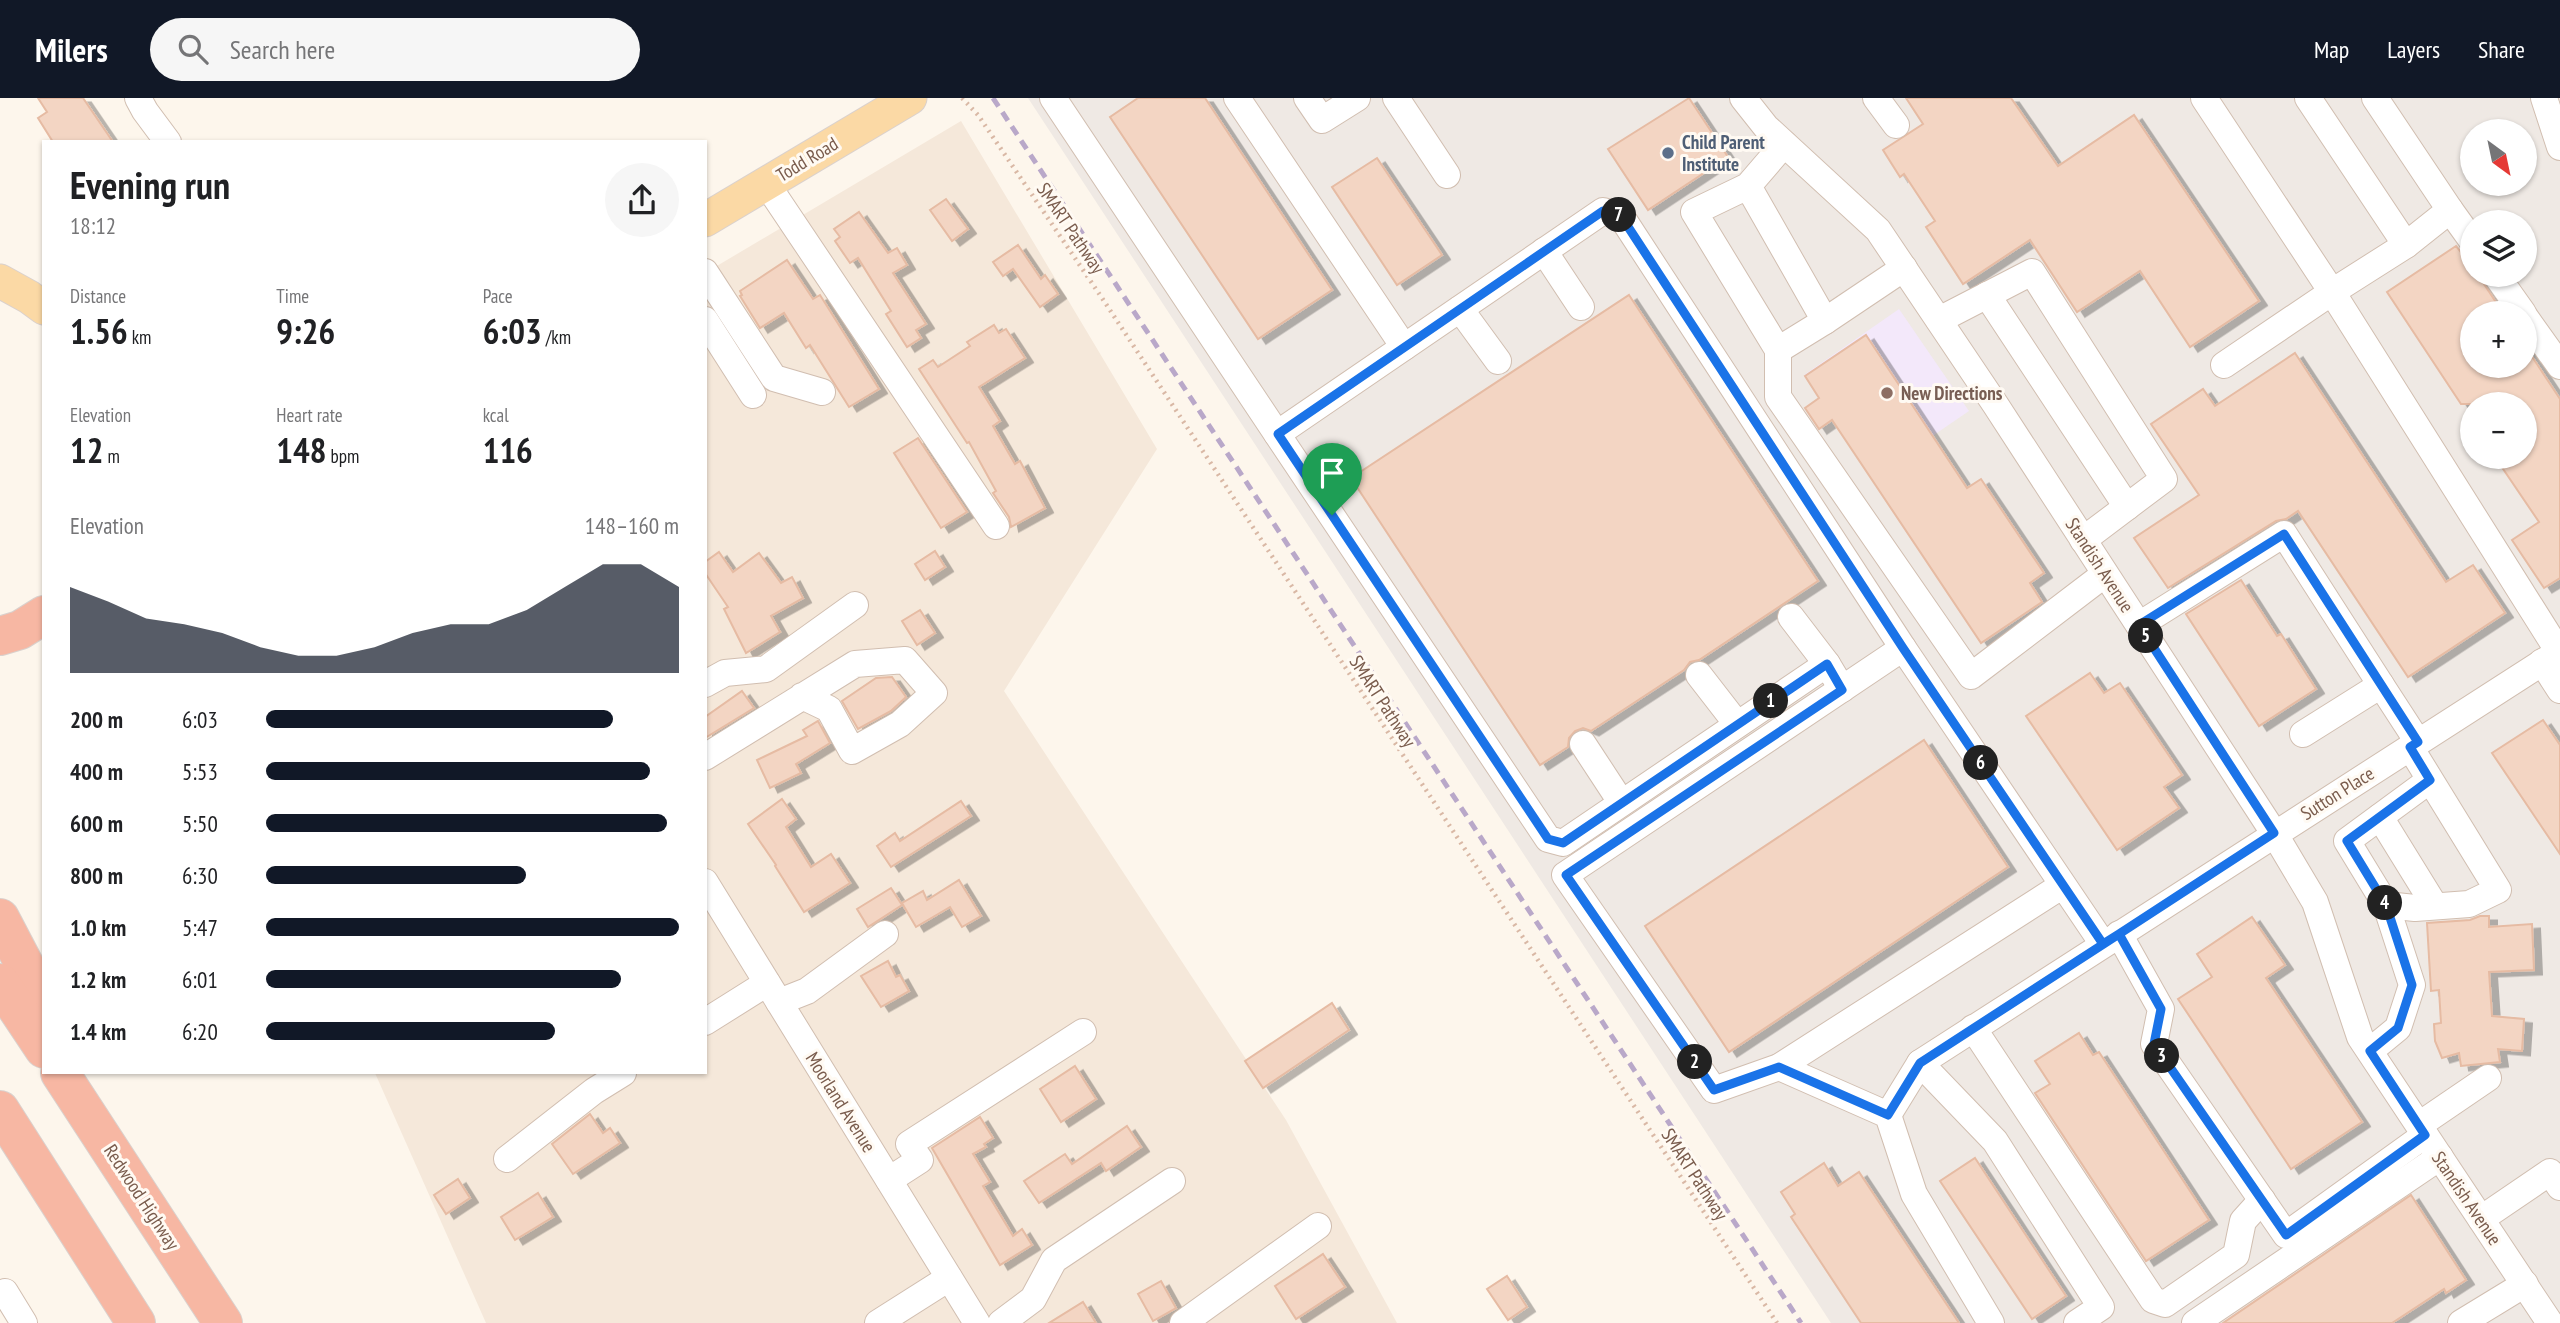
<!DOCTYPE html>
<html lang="en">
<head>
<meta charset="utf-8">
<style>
  :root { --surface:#fff; --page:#f6f6f6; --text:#202124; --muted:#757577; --accent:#111827 }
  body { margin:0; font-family:"PT Sans Narrow",sans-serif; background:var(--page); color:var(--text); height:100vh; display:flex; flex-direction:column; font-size:26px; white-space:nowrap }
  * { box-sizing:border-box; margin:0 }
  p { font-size:23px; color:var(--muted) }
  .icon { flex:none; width:38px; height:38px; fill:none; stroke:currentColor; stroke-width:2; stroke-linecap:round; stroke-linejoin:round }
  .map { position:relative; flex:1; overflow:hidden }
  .sheet { position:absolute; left:42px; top:42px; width:665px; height:934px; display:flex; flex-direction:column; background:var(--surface); border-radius:0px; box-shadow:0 2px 5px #0004 }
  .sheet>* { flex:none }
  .needle { width:46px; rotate:147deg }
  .buttons { position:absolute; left:2460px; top:21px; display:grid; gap:14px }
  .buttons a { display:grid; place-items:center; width:77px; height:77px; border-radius:50%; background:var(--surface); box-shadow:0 2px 5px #0004; font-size:35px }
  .pin { position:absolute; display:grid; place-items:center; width:60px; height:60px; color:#fff; margin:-72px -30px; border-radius:50% 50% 50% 0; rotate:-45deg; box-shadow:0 0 7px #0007 }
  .pin .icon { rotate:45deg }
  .km { position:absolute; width:35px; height:35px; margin:-18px; border-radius:50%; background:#222; color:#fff; font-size:19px; line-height:35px; text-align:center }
  .round { display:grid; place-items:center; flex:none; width:74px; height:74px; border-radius:37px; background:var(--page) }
  .overview { display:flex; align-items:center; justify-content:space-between; height:119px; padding:0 28px }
  h1 { font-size:38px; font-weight:700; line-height:52px }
  .figures { display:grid; grid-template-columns:repeat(3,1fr); gap:10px; height:119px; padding:7px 28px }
  .figures div { display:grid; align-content:center }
  .figures b { font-size:35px; font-weight:700 }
  .figures small { font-size:19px; font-weight:400 }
  .figures p { font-size:19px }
  .chart { height:196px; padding:14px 28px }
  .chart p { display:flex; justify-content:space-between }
  .chart svg { width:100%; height:126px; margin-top:7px; fill:var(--accent); opacity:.7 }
  ul { padding:0 28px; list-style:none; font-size:23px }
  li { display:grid; grid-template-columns:112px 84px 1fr; align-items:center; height:52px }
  li i { height:18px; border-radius:9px; background:var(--accent) }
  header { display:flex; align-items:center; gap:42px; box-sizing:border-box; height:98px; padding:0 35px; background:var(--accent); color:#fff }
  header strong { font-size:33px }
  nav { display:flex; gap:38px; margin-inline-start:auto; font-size:24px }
  .search { width:490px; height:63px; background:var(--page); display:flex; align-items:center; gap:18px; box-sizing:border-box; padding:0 24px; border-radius:38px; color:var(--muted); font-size:26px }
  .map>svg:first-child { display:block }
</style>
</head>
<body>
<header>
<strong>Milers</strong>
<div class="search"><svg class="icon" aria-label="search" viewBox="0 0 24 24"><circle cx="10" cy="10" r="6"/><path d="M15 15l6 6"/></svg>Search here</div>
<nav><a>Map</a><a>Layers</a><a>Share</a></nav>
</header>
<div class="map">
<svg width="2560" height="1225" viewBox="0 0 2560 1225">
  <defs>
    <filter id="shadow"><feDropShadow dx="8" dy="4.5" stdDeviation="0" flood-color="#0004"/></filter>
  </defs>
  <rect width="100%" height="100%" fill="#fdf6ec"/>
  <path fill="#f5e8da" d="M961,23L1157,351L1004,593L1286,1022L1397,1225H486L375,975H705V175Z"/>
  <path fill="#efe9e4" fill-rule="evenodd" d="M1028,0H2560V1225H1831ZM2473,33H2525V86H2473ZM2473,124H2525V177H2473ZM2473,215H2525V268H2473ZM2473,306H2525V359H2473Z"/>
  <path fill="#f3e8fa" d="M1899,211L1969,313L1874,378L1804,277Z"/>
  <g fill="#f3d5c3" stroke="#e6bba3" stroke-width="2" filter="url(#shadow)">
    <path d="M38,0H83L113,44H53L38,20L47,14Z"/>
    <path d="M1138,0H1205L1332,192L1258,241L1110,19Z"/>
    <path d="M1689,0L1728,59L1648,112L1608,51Z"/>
    <path d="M1906,0H2011L2058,68L2134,17L2259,203L2190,249L2140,173L2077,214L2030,142L1963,186L1926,129L1935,123L1904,76L1900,79L1883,52L1923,26Z"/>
    <path d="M1377,60L1442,157L1397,187L1332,89Z"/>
    <path d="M946,101L968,131L952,143L930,112Z"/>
    <path d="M859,114L888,155L897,150L907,167L893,175L926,226L916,232L921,240L907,249L886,216L891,213L858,160L850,165L835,143L840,139L834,131Z"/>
    <path d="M1018,147L1041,181L1045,177L1058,196L1040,209L1013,171L1003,178L993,164Z"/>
    <path d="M2456,148L2473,169V177H2478L2503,215H2473V268H2525V248L2560,301V480L2544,490L2512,442L2539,424L2495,359H2525V306H2461L2387,194Z"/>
    <path d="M787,162L813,201L820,197L879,291L849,309L810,247L806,250L784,215L760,230L740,198L742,197L740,193Z"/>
    <path d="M1629,197L1818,483L1699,562L1690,564L1684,572L1591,633L1583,630L1575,633L1569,640L1568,649L1540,667L1351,380Z"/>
    <path d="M994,227L999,235L1006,231L1025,260L979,289L1000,323L993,328L1015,366L1020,363L1045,410L1011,429L1009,419L993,395L996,393L969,344L967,345L919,271L933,262L938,269L970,248L967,244Z"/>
    <path d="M1866,237L1967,390L1981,381L2044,475L2030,485L2042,504L1981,545L1832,322L1819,331L1805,310L1819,300L1805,278Z"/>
    <path d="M2295,255L2446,484L2473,467L2505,515L2408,579L2298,413L2286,421L2276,423L2168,490L2134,440L2199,397L2151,326L2203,291L2215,308Z"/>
    <path d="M918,340L967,414L941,430L894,355Z"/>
    <path d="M935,453L945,469L925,482L915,466Z"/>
    <path d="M719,454L733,474L759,455L781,485L792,479L803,500L771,518L780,534L746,555L724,511L728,509L705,475V464Z"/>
    <path d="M2241,482L2277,538L2281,536L2316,591L2259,628L2186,516Z"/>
    <path d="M920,512L935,535L917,547L902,523Z"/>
    <path d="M2090,575L2104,595L2120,585L2182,677L2164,689L2179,710L2117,752L2026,618Z"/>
    <path d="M892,579L906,599L891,613L858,631L842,603L876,580Z"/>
    <path d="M742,593L754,610L705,640V619Z"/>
    <path d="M2543,622L2560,647V756L2492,655Z"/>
    <path d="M818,623L830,645L796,666L801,675L770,690L757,662L807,638L803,632Z"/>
    <path d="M1924,642L2008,769L1729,954L1645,828Z"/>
    <path d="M782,701L796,721L786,729L811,769L831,756L850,785L804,814L775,768L776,767L748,726Z"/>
    <path d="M961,703L971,718L891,769L877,748L895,735L900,743Z"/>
    <path d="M959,782L981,818L962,829L950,809L916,829L902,805L923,793L927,802Z"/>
    <path d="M891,790L902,807L868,829L857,811Z"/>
    <path d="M2480,818H2489V829L2532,826L2534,872L2489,874L2492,918L2524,921L2522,953L2498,951L2500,964L2461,968L2459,955L2442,960L2435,943L2434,926L2441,925L2439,892L2431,893L2427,825L2470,822Z"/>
    <path d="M2252,819L2285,867L2266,880L2362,1024L2291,1071L2178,901L2212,879L2197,856Z"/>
    <path d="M888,863L896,879L900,877L909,893L881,909L861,878Z"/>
    <path d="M1332,905L1349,932L1263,990L1245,963Z"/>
    <path d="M2079,935L2093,957L2099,954L2209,1122L2146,1163L2035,995L2050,986L2035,963Z"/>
    <path d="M1075,968L1096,1001L1061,1024L1040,991Z"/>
    <path d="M590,1016L603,1035L610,1030L620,1045L573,1076L552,1046Z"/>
    <path d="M980,1019L993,1040L984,1046L986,1049L973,1056L990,1084L983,1088L1013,1138L1022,1131L1032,1147L1000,1167L932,1050Z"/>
    <path d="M1127,1028L1141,1049L1106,1073L1101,1065L1039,1105L1024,1083L1065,1056L1072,1066Z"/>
    <path d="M1975,1060L2066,1198L2032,1221L1940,1083Z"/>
    <path d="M1824,1065L1838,1088L1859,1074L1959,1225H1861L1791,1119L1795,1116L1781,1094Z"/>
    <path d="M458,1081L470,1100L446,1116L434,1097Z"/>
    <path d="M538,1095L553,1119L515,1142L501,1119Z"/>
    <path d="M2411,1097L2466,1182L2446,1195L2444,1191L2392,1225H2223Z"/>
    <path d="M1323,1156L1345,1189L1296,1221L1275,1188Z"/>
    <path d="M1507,1178L1527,1209L1508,1222L1487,1191Z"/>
    <path d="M1161,1183L1176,1210L1153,1223L1138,1196Z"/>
    <path d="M1083,1204L1096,1225H1049Z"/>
  </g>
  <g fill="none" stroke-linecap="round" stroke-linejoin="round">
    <defs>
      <g id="minor">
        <path d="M138,0L145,13L168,44"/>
        <path d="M1053,0L1277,336"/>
        <path d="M1237,0L1404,249"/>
        <path d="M1307,0L1322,22L1357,0"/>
        <path d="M1396,0L1447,77"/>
        <path d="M1743,0L1766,29L1878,132L1995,306L2274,735L2315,804L2360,939L2550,1225"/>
        <path d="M1876,0L1896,27"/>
        <path d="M2204,0L2332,194L2406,147L2308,0"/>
        <path d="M2375,0L2450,112L2406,147"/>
        <path d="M2544,0L2560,49"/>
        <path d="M766,85L996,428"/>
        <path d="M1748,88L1694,114L1778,252L1825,223L1748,88L1784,46"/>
        <path d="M2450,112L2473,144"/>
        <path d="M1544,153L1581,209"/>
        <path d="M705,174L774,280L822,294"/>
        <path d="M2496,177L2523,215"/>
        <path d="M1987,197L2127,409"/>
        <path d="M1460,211L1498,263"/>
        <path d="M2525,219L2560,268"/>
        <path d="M705,222L753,297"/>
        <path d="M1939,222L2032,174L2164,381L2083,442"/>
        <path d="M1825,223L1904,170"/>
        <path d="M1778,252V299L1971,578L2105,476"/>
        <path d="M2224,267L2332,194L2559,554"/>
        <path d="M1791,519L1827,566"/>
        <path d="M2139,527L2284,436L2381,587"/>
        <path d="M2542,564L2560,592"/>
        <path d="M1699,577L1737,626"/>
        <path d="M705,586L725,575L766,571L855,507"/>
        <path d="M1842,591L1827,566L1563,745L1548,741L1277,336L1603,113L1621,118L1903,550"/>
        <path d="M2303,636L2381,587L2418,644"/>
        <path d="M1583,646L1621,704"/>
        <path d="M2410,649L2498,792L2469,806L2415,810L2386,807L2347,743L2430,682"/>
        <path d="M705,659L855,566L905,562L934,595L900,626L852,653L829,611L802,598"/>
        <path d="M2380,719L2435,808"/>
        <path d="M705,784L977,1225"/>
        <path d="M2063,787L1779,969L1714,992L1565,777L1903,550L2103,846"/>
        <path d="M2119,836L2161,911L2154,946L2286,1137L2425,1037"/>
        <path d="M779,904L807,893L885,836"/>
        <path d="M705,924L767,885"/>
        <path d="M1973,930L2153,1202L2165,1206L2236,1157L2243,1123L2262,1102"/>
        <path d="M2370,953L2398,930L2412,887L2386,807"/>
        <path d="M1920,965L1995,1043L2101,1209L2077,1225"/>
        <path d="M1779,969L1888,1017L1914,1096L1991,1225"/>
        <path d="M1888,1017L1920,965L2560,553"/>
        <path d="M2419,1027L2488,980"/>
        <path d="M507,1061L594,993L623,975"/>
        <path d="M889,1082L920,1062L909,1046L1083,934"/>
        <path d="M2481,1121L2550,1074L2560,1089"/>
        <path d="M0,1197L5,1194L24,1225"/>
        <path d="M878,1225L949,1180"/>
        <path d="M1001,1225L1033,1201L1054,1162L1172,1083"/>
        <path d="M1183,1225L1318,1128"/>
        <path d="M2195,1225L2440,1059"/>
        <path d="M2461,1225L2525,1186"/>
      </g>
      <g id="major">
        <path d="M705,122L910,0"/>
        <path d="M0,183L29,199L44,210"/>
      </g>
      <g id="highway">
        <path d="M0,538L20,532L44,517"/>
        <path d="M0,820L44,904"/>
        <path d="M0,885L44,951"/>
        <path d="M60,975L223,1225"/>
        <path d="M0,1012L136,1225"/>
      </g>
    </defs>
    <use href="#minor" stroke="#d1beb0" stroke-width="28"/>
    <use href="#major" stroke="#dad1cd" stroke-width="35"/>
    <use href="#highway" stroke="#dad1cd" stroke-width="40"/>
    <path stroke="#d9b8a5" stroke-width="4.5" stroke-dasharray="2 5" stroke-linecap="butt" d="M962,0L978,17L1102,200L1777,1225"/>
    <use href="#minor" stroke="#fff" stroke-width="26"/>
    <use href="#major" stroke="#fbd9a5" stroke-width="33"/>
    <use href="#highway" stroke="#f7b7a3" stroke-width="38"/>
    <path stroke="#b9a8c9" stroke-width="5" stroke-dasharray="10 7" stroke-linecap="butt" d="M993,0L1801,1225"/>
  </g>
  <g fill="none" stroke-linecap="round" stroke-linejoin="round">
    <defs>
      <path id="route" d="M1332,417L1548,741L1563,745L1827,566L1842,592L1566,777L1714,992L1779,969L1888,1017L1920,965L2119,836L2161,911L2154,946L2286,1137L2425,1037L2370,953L2398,930L2412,887L2386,807L2347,743L2430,682L2410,649L2418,644L2284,436L2139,527L2274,735L2119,836L2103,846L1903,550L1621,118L1603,113L1278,336L1332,417"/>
    </defs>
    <use href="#route" stroke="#fff" stroke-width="14"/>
    <use href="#route" stroke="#1a73e8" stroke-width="9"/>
  </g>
  <circle fill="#5c6f8a" stroke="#fffaf3" stroke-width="2.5" cx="1668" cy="55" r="7"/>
  <circle fill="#8d6e63" stroke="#fffaf3" stroke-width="2.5" cx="1887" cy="295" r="7"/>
  <g text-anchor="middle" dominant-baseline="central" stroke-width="6" stroke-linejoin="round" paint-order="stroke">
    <g font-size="19" font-weight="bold" fill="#4e5e75" stroke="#fffaf3" text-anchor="start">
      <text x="1682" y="44">Child Parent<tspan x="1682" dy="22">Institute</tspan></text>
    </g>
    <g font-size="19" fill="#7a5c4d" stroke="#fffaf3">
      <text transform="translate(807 61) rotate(-31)">Todd Road</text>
      <text transform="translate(1071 130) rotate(56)">SMART Pathway</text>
      <text transform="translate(2100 467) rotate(57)">Standish Avenue</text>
      <text transform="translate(1383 603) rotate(57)">SMART Pathway</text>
      <text transform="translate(2337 695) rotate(-32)">Sutton Place</text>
      <text transform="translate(841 1004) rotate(58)">Moorland Avenue</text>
      <text transform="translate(1695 1076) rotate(57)">SMART Pathway</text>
      <text transform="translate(142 1099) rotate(57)">Redwood Highway</text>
      <text transform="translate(2467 1100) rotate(56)">Standish Avenue</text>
    </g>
    <g font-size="19" font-weight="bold" fill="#785e54" stroke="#fffaf3" text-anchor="start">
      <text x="1901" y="295">New Directions</text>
    </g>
  </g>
</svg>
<div class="buttons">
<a><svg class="needle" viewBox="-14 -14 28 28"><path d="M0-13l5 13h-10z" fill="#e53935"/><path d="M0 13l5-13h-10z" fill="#757577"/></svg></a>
<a><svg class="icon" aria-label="layers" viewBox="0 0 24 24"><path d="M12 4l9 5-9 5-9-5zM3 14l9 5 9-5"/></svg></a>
<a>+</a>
<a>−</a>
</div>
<div class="pin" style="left:1332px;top:417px;background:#1e9e55"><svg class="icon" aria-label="arrive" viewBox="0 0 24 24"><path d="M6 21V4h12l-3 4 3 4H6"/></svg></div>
<b class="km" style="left:1771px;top:603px">1</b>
<b class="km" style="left:1695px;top:964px">2</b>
<b class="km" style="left:2162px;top:958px">3</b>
<b class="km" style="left:2385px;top:805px">4</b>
<b class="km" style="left:2146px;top:538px">5</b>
<b class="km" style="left:1981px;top:665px">6</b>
<b class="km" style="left:1619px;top:117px">7</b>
<section class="sheet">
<div class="overview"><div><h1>Evening run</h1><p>18:12</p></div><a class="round"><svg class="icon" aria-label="share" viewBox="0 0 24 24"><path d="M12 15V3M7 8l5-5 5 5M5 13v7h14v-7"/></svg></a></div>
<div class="figures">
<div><p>Distance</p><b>1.56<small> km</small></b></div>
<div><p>Time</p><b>9:26</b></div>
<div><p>Pace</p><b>6:03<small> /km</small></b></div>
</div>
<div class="figures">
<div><p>Elevation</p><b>12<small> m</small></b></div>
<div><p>Heart rate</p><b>148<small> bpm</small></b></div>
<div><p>kcal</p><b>116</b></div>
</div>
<div class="chart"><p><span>Elevation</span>148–160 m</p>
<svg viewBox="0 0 160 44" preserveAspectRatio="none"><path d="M0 44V14L10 19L20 25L30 27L40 30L50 35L60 38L70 38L80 35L90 30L100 27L110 27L120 22L130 14L140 6L150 6L160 14V44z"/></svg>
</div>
<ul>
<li><b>200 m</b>6:03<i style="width:84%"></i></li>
<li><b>400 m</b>5:53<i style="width:93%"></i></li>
<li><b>600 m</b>5:50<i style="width:97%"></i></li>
<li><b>800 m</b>6:30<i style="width:63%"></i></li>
<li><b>1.0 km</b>5:47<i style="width:100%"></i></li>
<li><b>1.2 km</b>6:01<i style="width:86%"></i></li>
<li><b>1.4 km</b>6:20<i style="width:70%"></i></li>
</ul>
</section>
</div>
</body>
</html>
